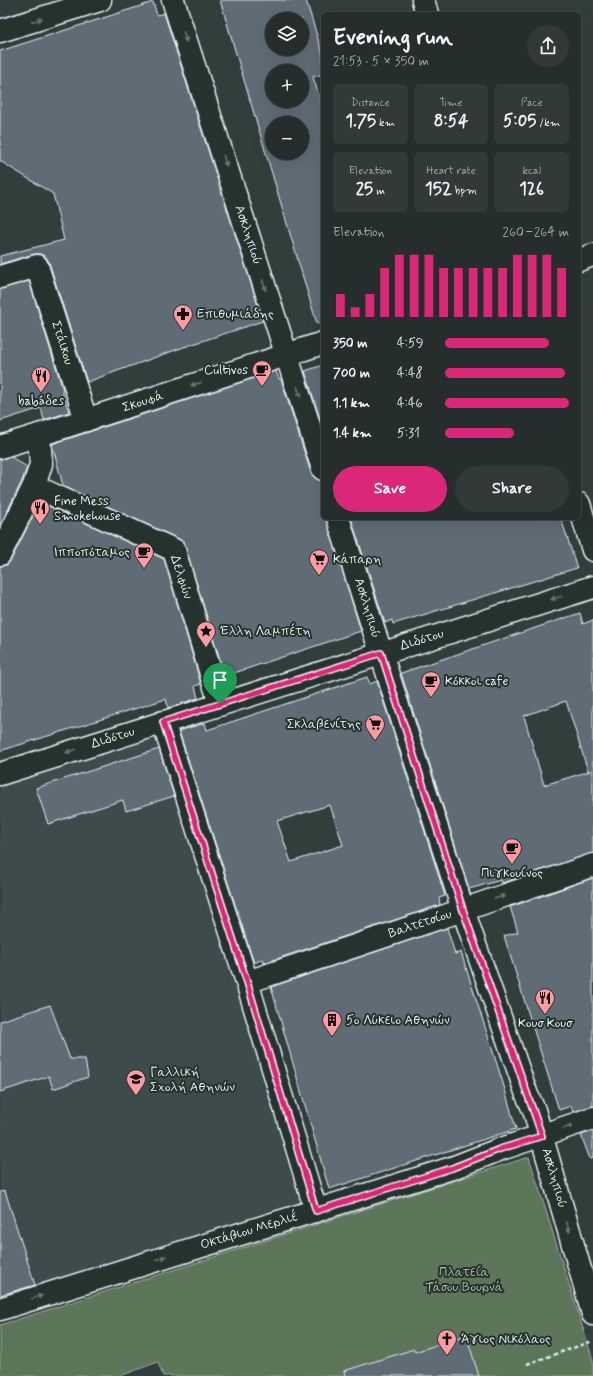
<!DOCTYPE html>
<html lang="en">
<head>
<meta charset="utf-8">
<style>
  :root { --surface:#252e2d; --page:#313a39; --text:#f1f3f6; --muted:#a3a8aa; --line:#424a49; --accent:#db2777 }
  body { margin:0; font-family:Mynerve,sans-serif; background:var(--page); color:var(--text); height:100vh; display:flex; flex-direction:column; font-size:15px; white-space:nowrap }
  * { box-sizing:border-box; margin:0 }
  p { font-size:13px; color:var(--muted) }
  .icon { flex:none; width:22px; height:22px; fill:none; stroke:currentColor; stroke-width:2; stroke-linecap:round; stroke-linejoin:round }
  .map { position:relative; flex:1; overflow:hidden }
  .panel { position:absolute; left:321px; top:12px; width:260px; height:508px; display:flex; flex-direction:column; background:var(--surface); border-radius:6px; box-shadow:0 4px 16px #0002,0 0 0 1px var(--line) }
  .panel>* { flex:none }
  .buttons { position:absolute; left:265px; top:12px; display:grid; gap:8px }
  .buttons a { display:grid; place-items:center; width:44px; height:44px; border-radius:50%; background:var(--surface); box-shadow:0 4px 16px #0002,0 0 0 1px var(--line); font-size:20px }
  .pin { position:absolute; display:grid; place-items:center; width:34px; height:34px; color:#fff; margin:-41px -17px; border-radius:50% 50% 50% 0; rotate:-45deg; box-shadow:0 0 4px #0007 }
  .pin .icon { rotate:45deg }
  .round { display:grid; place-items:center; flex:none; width:42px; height:42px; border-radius:21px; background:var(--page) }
  .headline { display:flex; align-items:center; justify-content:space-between; height:68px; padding:0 12px }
  h1 { font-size:22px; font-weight:700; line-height:30px }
  .metrics { display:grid; grid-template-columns:repeat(3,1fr); gap:6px; height:68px; padding:4px 12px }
  .metrics div { display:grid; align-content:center; border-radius:6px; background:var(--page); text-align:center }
  .metrics b { font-size:17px; font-weight:700 }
  .metrics small { font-size:11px; font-weight:400 }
  .metrics p { font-size:11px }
  .chart { height:112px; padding:8px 12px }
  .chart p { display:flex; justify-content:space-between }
  .chart svg { width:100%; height:72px; margin-top:4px; stroke:var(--accent); stroke-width:6 }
  .primary-button { display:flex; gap:8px; margin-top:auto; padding:8px 12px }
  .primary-button a { flex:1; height:46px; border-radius:24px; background:var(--accent); color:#fff; font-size:16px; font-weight:700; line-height:46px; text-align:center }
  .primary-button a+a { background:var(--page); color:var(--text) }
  ul { padding:0 12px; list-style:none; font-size:13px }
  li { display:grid; grid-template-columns:64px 48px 1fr; align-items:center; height:30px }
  li i { height:10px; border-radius:5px; background:var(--accent) }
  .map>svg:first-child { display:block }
</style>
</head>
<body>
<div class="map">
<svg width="593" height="1376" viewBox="0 0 593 1376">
  <rect width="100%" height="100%" fill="#313e3c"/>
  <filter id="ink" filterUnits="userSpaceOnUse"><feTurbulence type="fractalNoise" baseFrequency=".025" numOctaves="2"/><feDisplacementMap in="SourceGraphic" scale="8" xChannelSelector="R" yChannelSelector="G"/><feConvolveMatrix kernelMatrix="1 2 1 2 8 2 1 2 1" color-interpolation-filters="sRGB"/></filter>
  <g filter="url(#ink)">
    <path fill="#3e4c4d" d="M158,737L239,988L304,1204L0,1299V786L47,772Z"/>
    <path fill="#5d7458" stroke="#a2b2a8" d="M529,1157L593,1360V1376H163L158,1362L120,1376H0V1325Z"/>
    <g fill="#5e6c76" stroke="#e8f1f8" fill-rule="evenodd">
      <path d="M220,0H306L323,55V74L313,77L323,108V323L317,324ZM272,19H302V49H272ZM272,71H302V101H272ZM272,123H302V153H272Z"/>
      <path d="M153,2L157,15L164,13L263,321L181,348L87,382L49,262L46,257L40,254H34L0,264V256L64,240L53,194L0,161V51Z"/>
      <path d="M29,281L63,390L62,391L69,412L44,420L41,408L0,421V289Z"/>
      <path d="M323,365V428L305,371Z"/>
      <path d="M276,371L279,379H281L311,473L315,478L323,481V518H326L361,631L225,676L184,542L179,539L63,486L52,444Z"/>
      <path d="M11,457L27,467L22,481L0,526V459Z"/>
      <path d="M40,502L164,559L201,684L195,686L198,698L168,708L166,699L0,751V566L7,565L11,560Z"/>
      <path d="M351,518H561L577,568L393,624L392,620L385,623Z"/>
      <path d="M580,613L583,624L593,620V853L502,883L501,880L469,889L401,673ZM566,701L588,771H590L544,785L524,716Z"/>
      <path d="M367,677L370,684L377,681L445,896L439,898L440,905L264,963L263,959L254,963L179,731L205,723L207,730ZM330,805L343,845L291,862L277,821Z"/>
      <path d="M159,749L174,796L126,811L123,800L48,824L36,788Z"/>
      <path d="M593,878V1106L573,1112L571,1106L559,1110L504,936L518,932L510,907Z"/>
      <path d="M447,928L455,954L461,952L503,1083L516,1129L329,1189L271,987Z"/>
      <path d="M50,1005L70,1059H85L88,1077L53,1089L49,1076L0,1092V1021Z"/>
      <path d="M593,1131V1158L590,1159L581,1135Z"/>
      <path d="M5,1191L35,1285L0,1295V1192Z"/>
      <path d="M466,1335L479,1376H345L344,1371L414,1349L415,1352Z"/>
    </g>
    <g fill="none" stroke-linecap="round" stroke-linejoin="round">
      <defs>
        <g id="pedestrian">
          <path d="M0,277L37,266L86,420"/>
          <path d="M34,486L174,550L220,704"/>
          <path d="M0,554L34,486L41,464L39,435"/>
          <path d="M163,722L247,982L316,1211"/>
          <path d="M247,982L463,910"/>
        </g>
        <g id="minor">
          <path d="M0,774L593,587"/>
          <path d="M463,910L593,865"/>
          <path d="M0,1309L452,1168L501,1149L593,1118"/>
        </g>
        <g id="tertiary">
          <path d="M173,0L323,469"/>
          <path d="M423,0L427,14"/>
          <path d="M579,260L593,255"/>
          <path d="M0,447L39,435L323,343"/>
          <path d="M579,504L593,550"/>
          <path d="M338,518L463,910L527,1095L534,1110L593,1314"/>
        </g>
        <path id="secondary" d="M0,31L100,0"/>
      </defs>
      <use href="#pedestrian" stroke="#e8f1f8" stroke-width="25"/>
      <use href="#minor" stroke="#e8f1f8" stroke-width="25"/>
      <use href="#tertiary" stroke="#e8f1f8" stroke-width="25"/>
      <use href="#secondary" stroke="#e8f1f8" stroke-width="25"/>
      <path stroke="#e8f1f8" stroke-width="2.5" stroke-dasharray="4 3" stroke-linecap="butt" d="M527,1364L593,1341"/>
      <use href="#pedestrian" stroke="#26332d" stroke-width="22"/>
      <use href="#minor" stroke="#26332d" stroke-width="22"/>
      <use href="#tertiary" stroke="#26332d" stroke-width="22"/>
      <use href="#secondary" stroke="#26332d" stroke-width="22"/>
    </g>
    <defs><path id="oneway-solid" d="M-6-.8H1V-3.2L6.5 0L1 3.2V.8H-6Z"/></defs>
    <g fill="#6a7674">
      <use href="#oneway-solid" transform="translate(37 20) rotate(-18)"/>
      <use href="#oneway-solid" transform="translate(185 37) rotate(72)"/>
      <use href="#oneway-solid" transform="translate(225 161) rotate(72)"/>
      <use href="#oneway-solid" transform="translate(264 285) rotate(72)"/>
      <use href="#oneway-solid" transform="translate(196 384) rotate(162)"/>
      <use href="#oneway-solid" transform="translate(299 392) rotate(72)"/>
      <use href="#oneway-solid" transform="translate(556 598) rotate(162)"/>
      <use href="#oneway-solid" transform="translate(71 751) rotate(163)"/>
      <use href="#oneway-solid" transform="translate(500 897) rotate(-19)"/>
      <use href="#oneway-solid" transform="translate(568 1127) rotate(-19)"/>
      <use href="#oneway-solid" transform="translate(568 1227) rotate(74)"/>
      <use href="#oneway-solid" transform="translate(161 1258) rotate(-17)"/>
      <use href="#oneway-solid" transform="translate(37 1297) rotate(-17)"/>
    </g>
  </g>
  <g fill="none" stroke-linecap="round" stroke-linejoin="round" filter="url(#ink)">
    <defs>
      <path id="route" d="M381,653L463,910L542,1136L500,1149L452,1168L316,1211L247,982L163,722Z"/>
    </defs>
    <use href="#route" stroke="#fff" stroke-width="8"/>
    <use href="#route" stroke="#db2777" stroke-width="5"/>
  </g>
  <defs>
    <symbol id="pharmacy-pin" viewBox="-11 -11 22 30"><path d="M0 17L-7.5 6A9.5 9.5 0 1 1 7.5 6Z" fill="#ff9aa2" stroke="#26332d"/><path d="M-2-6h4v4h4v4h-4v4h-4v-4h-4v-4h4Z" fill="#111"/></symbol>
    <symbol id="cafe-pin" viewBox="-11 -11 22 30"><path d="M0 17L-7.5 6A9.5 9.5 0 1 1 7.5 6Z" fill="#ff9aa2" stroke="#26332d"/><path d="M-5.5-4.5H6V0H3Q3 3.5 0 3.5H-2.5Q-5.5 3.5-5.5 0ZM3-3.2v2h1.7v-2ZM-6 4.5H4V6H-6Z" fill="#111"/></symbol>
    <symbol id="restaurant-pin" viewBox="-11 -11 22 30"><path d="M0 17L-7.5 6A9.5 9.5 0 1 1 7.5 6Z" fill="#ff9aa2" stroke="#26332d"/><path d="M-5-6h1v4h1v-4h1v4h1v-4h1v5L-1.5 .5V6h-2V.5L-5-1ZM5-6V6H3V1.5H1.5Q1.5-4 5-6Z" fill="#111"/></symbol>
    <symbol id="supermarket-pin" viewBox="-11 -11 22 30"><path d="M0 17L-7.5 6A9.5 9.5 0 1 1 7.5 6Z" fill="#ff9aa2" stroke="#26332d"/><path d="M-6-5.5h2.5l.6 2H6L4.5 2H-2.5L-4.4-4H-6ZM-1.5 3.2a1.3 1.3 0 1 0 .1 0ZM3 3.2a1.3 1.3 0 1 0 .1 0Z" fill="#111"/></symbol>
    <symbol id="sight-pin" viewBox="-11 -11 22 30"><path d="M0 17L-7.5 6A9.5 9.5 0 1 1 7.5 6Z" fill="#ff9aa2" stroke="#26332d"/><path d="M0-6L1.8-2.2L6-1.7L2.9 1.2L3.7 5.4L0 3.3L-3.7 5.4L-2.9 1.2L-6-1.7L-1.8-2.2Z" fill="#111"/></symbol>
    <symbol id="building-pin" viewBox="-11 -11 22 30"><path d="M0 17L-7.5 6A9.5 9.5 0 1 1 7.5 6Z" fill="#ff9aa2" stroke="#26332d"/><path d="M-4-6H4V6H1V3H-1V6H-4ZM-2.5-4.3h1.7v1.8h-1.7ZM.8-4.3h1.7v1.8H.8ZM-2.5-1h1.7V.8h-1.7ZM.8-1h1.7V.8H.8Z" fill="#111"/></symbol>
    <symbol id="university-pin" viewBox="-11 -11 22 30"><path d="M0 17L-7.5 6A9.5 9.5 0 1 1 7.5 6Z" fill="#ff9aa2" stroke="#26332d"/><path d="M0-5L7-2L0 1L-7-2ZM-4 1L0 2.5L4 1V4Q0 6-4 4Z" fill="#111"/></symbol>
    <symbol id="church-pin" viewBox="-11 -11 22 30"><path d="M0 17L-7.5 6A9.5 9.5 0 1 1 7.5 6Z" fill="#ff9aa2" stroke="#26332d"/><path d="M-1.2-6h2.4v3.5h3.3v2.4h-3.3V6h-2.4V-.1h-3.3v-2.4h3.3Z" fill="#111"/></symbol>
  </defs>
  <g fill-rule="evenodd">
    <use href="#pharmacy-pin" x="172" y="303" width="22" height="30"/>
    <use href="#cafe-pin" x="251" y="359" width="22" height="30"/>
    <use href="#restaurant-pin" x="30" y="365" width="22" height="30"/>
    <use href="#restaurant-pin" x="29" y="497" width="22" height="30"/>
    <use href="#cafe-pin" x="133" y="541" width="22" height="30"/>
    <use href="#supermarket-pin" x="308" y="548" width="22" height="30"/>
    <use href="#sight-pin" x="195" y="620" width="22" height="30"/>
    <use href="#cafe-pin" x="420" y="670" width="22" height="30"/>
    <use href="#supermarket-pin" x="364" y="713" width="22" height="30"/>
    <use href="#cafe-pin" x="501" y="837" width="22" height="30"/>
    <use href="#restaurant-pin" x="534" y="987" width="22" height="30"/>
    <use href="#building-pin" x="321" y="1009" width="22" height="30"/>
    <use href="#university-pin" x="125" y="1068" width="22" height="30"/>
    <use href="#church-pin" x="436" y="1328" width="22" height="30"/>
  </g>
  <g text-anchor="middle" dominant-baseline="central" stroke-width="4" stroke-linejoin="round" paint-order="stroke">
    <g font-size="13" fill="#e8f1f8" stroke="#26332d">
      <text transform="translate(248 235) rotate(72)">Ασκληπιού</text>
      <text transform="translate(62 343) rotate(72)">Στάικου</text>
      <text transform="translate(143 402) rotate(-18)">Σκουφά</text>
      <text transform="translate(181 577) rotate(72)">Δελφών</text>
      <text transform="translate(367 608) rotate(73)">Ασκληπιού</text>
      <text transform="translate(422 640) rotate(-17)">Διδότου</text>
      <text transform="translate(113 738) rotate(-17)">Διδότου</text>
      <text transform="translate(420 924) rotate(-18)">Βαλτετσίου</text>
      <text transform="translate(554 1178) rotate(74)">Ασκληπιού</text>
      <text transform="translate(249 1231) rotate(-17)">Οκτάβιου Μερλιέ</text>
    </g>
    <g font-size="13" fill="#e8f1f8" stroke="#26332d" text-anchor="start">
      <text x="197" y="314">Επιθυμιάδης</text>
      <text x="248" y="370" text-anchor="end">Cultivos</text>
      <text x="41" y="401" text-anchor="middle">babáδes</text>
      <text x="54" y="501">Fine Mess<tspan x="54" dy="15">Smokehouse</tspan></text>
      <text x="130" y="552" text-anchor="end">Ιπποπόταμος</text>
      <text x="333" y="559">Κάπαρη</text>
      <text x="220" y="631">Έλλη Λαμπέτη</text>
      <text x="445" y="681">Κόκκοι cafe</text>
      <text x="361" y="724" text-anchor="end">Σκλαβενίτης</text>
      <text x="512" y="873" text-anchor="middle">Πιγκουίνος</text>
      <text x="346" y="1020">5ο Λύκειο Αθηνών</text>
      <text x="545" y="1023" text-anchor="middle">Κουσ Κουσ</text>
      <text x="150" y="1072">Γαλλική<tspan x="150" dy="15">Σχολή Αθηνών</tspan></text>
      <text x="461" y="1339">Άγιος Νικόλαος</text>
    </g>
    <g font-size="13" fill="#b0bfb8" stroke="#26332d">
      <text x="464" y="1272">Πλατεία<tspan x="464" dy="15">Τάσου Βουρνά</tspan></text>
    </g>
  </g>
</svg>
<div class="buttons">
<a><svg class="icon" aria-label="layers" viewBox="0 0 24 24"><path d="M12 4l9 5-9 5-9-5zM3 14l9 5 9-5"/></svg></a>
<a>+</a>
<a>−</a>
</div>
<div class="pin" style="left:220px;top:704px;background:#1e9e55"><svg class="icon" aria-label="arrive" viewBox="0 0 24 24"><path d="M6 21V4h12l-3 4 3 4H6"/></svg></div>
<section class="panel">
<div class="headline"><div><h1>Evening run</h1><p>21:53 · 5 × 350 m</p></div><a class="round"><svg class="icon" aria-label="share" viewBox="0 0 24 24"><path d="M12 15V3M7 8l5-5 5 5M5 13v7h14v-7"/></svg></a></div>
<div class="metrics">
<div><p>Distance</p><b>1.75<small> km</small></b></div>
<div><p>Time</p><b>8:54</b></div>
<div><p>Pace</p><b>5:05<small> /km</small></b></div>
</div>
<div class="metrics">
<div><p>Elevation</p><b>25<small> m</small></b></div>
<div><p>Heart rate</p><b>152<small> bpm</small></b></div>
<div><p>kcal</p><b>126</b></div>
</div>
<div class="chart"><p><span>Elevation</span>260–264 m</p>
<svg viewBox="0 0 160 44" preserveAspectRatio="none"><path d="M5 44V30M15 44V38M25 44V30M35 44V14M45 44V6M55 44V6M65 44V6M75 44V14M85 44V14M95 44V14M105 44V14M115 44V14M125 44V6M135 44V6M145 44V6M155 44V14"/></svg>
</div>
<ul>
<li><b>350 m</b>4:59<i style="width:84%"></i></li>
<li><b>700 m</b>4:48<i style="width:97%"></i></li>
<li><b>1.1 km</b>4:46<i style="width:100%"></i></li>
<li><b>1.4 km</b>5:31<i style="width:56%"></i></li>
</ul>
<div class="primary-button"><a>Save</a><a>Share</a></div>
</section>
</div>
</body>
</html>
